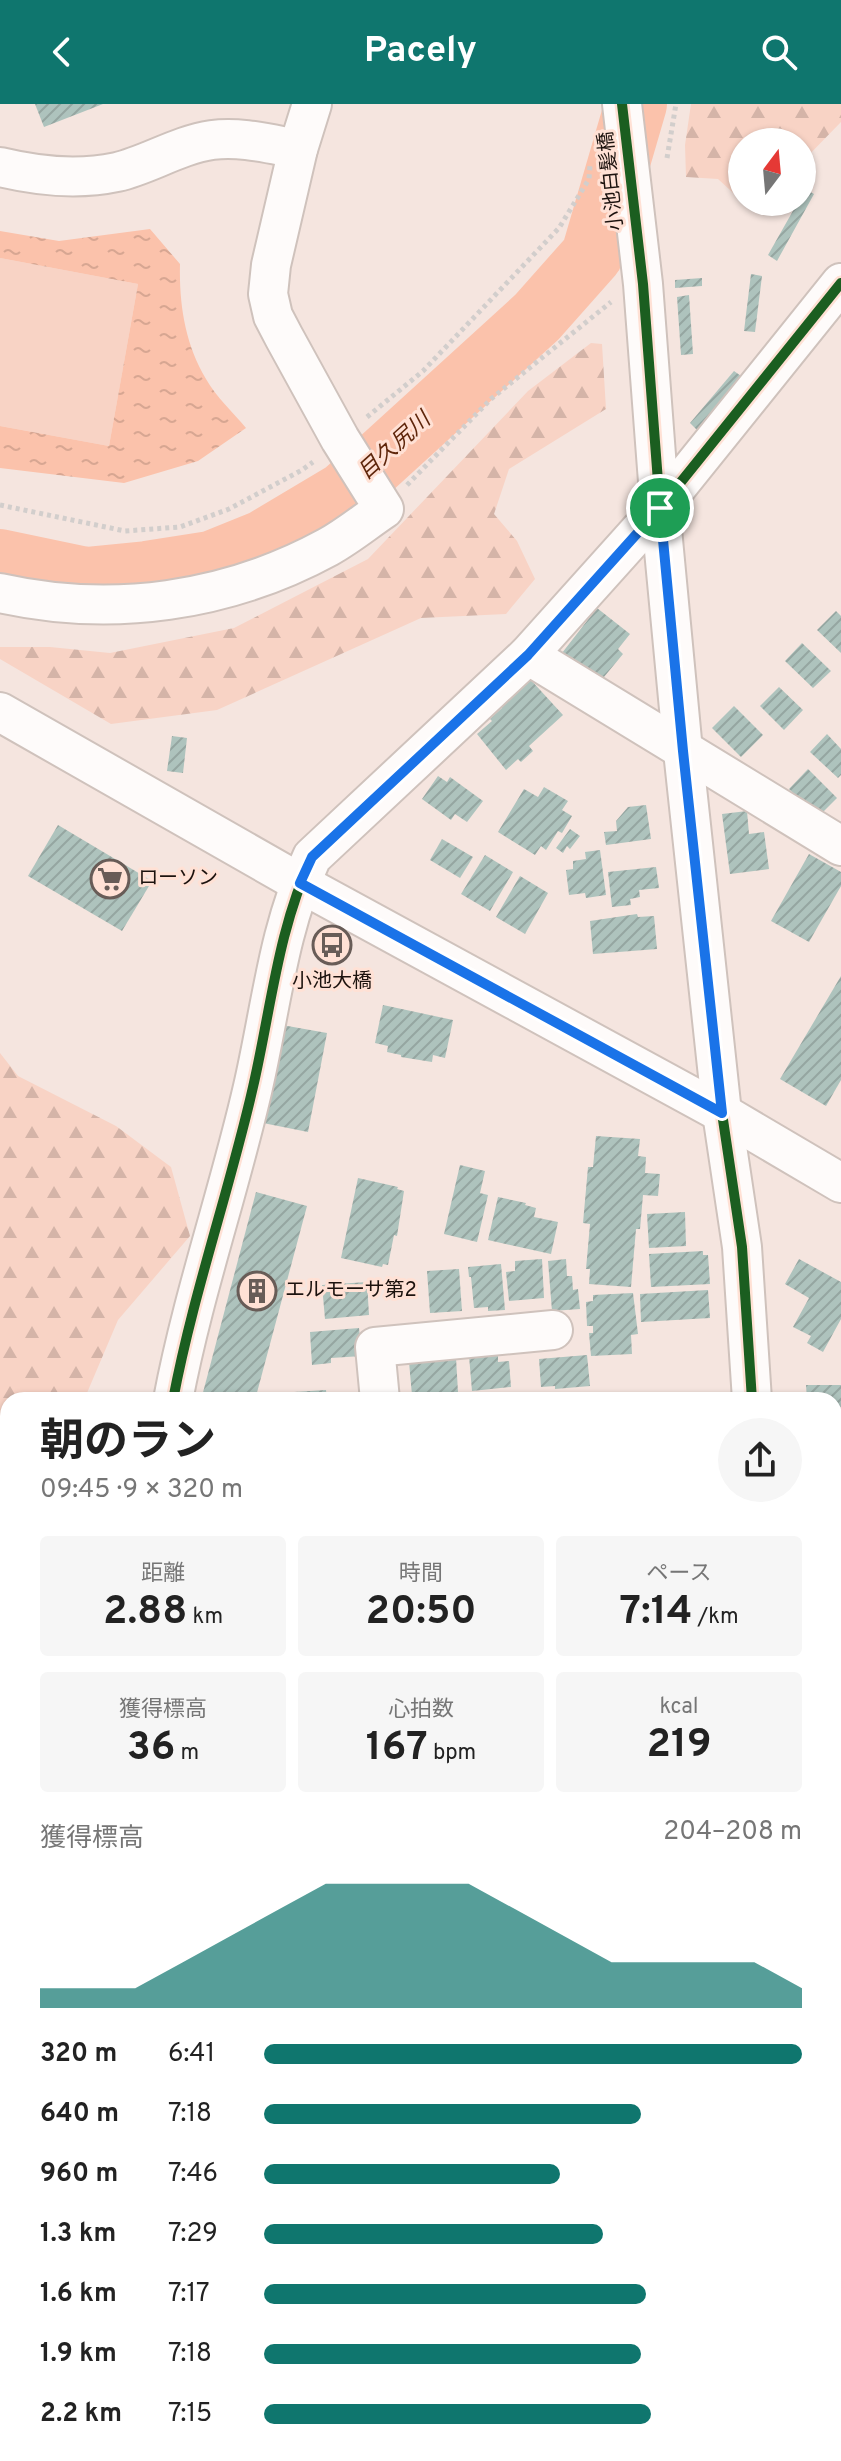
<!DOCTYPE html>
<html lang="ja">
<head>
<meta charset="utf-8">
<style>
  :root { --surface:#fff; --page:#f6f6f6; --text:#222; --muted:#767676; --accent:#0f766e }
  body { margin:0; font-family:Overpass,"Noto Sans JP",sans-serif; background:var(--page); color:var(--text); height:100vh; display:flex; flex-direction:column; font-size:30px; white-space:nowrap }
  * { box-sizing:border-box; margin:0 }
  p { font-size:26px; color:var(--muted) }
  .icon { flex:none; width:44px; height:44px; fill:none; stroke:currentColor; stroke-width:2; stroke-linecap:round; stroke-linejoin:round }
  .map { position:relative; flex:1; overflow:hidden }
  .details { position:absolute; left:0px; top:1288px; width:842px; height:1070px; display:flex; flex-direction:column; background:var(--surface); border-radius:24px 24px 0 0; box-shadow:0 2px 6px #0004 }
  .details>* { flex:none }
  .needle { width:52px; rotate:16deg }
  .buttons { position:absolute; left:728px; top:24px; display:grid; gap:16px }
  .buttons a { display:grid; place-items:center; width:88px; height:88px; border-radius:50%; background:var(--surface); box-shadow:0 2px 6px #0004; font-size:40px }
  .pin { position:absolute; display:grid; place-items:center; width:68px; height:68px; color:#fff; margin:-34px; border:4px solid #fff; border-radius:50%; box-shadow:0 2px 8px #0007 }
  .round { display:grid; place-items:center; flex:none; width:84px; height:84px; border-radius:42px; background:var(--page) }
  .overview { display:flex; align-items:center; justify-content:space-between; height:136px; padding:0 40px }
  h1 { font-size:44px; font-weight:700; line-height:60px }
  .figures { display:grid; grid-template-columns:repeat(3,1fr); gap:12px; height:136px; padding:8px 40px }
  .figures div { display:grid; align-content:center; border-radius:8px; background:var(--page); text-align:center }
  .figures b { font-size:40px; font-weight:700 }
  .figures small { font-size:22px; font-weight:400 }
  .figures p { font-size:22px }
  .chart { height:224px; padding:16px 40px }
  .chart p { display:flex; justify-content:space-between }
  .chart svg { width:100%; height:144px; margin-top:8px; fill:var(--accent); opacity:.7 }
  ul { padding:0 40px; list-style:none; font-size:26px }
  li { display:grid; grid-template-columns:128px 96px 1fr; align-items:center; height:60px }
  li i { height:20px; border-radius:10px; background:var(--accent) }
  header { display:flex; justify-content:space-between; align-items:center; height:104px; padding:0 40px; background:var(--accent); color:#fff; font-size:36px; font-weight:700 }
  .map>svg:first-child { display:block }
</style>
</head>
<body>
<header><svg class="icon" aria-label="back" viewBox="0 0 24 24"><path d="M15 5l-7 7 7 7"/></svg>Pacely<svg class="icon" aria-label="search" viewBox="0 0 24 24"><circle cx="10" cy="10" r="6"/><path d="M15 15l6 6"/></svg></header>
<div class="map">
<svg width="841" height="2357" viewBox="0 0 841 2357">
  <defs>
    <pattern id="forest-firs" width="22" height="20" patternUnits="userSpaceOnUse" patternTransform="scale(2)"><rect width="22" height="20" fill="#f8d3c5"/><path d="M5 1l3.5 6h-7zM16 11l3.5 6h-7z" fill="#d4b4a8"/></pattern>
    <pattern id="water-ripples" width="26" height="14" patternUnits="userSpaceOnUse" patternTransform="scale(2)"><rect width="26" height="14" fill="#fbc2ab"/><path d="M2 4q2-2 4 0t4 0M15 11q2-2 4 0t4 0" fill="none" stroke="#d7a692"/></pattern>
    <pattern id="building-hatch" width="6" height="6" patternUnits="userSpaceOnUse" patternTransform="scale(2)"><rect width="6" height="6" fill="#aec3bd"/><path d="M-1 1l2-2M0 6l6-6M5 7l2-2" fill="none" stroke="#95a6a1"/></pattern>
  </defs>
  <rect width="100%" height="100%" fill="#f5e5df"/>
  <g fill="url(#forest-firs)">
    <path d="M691,0H841V18L802,58V38H742V97L718,75L686,73L685,41Z"/>
    <path d="M743,98H774L770,109H755Z"/>
    <path d="M591,239L602,240L606,305L509,365L494,410L517,437L535,475L506,510L421,514L217,606L111,620L0,555V543H50L110,549L234,524L368,455L528,287Z"/>
    <path d="M0,949L18,972L116,1022L171,1063L190,1132L118,1216L84,1296H8V1462L4,1470L0,1472Z"/>
  </g>
  <path fill="#f8d3c5" d="M0,154L138,180L109,342L0,322Z"/>
  <path fill="url(#water-ripples)" d="M150,125L180,160C179,200 185,240 206,275C216,293 233,308 246,324L198,357L124,379L0,364V322L109,342L138,180L0,154V127L59,137Z"/>
  <g fill="none" stroke-linecap="round" stroke-linejoin="round">
    <path stroke="#fbc2ab" stroke-width="62" d="M0,456L86,474L147,468L211,458L263,437L345,388L537,213L592,151L636,0"/>
  </g>
  <g fill="url(#building-hatch)">
    <path d="M35,0H103L44,23Z"/>
    <path d="M805,85L814,90L777,157L768,151L798,98H802Z"/>
    <path d="M751,170L762,172L755,228L744,227Z"/>
    <path d="M702,174V182L675,184V176Z"/>
    <path d="M689,191L693,250L681,251L677,193Z"/>
    <path d="M734,267L741,272L697,326L690,319Z"/>
    <path d="M597,504L630,530L618,545L623,550L599,579L562,549Z"/>
    <path d="M836,507L841,512V549L817,526Z"/>
    <path d="M802,539L831,567L813,584L785,557Z"/>
    <path d="M530,575L563,611L529,642L533,647L521,658L518,655L506,666L477,630L492,617L490,615L502,604L500,603Z"/>
    <path d="M779,583L803,606L784,626L760,602Z"/>
    <path d="M734,602L763,631L741,653L712,624Z"/>
    <path d="M827,630L841,645V671L838,674L810,648Z"/>
    <path d="M172,632L187,634L183,669L167,667Z"/>
    <path d="M808,665L837,694L818,713L789,685Z"/>
    <path d="M438,672L447,678L450,673L483,697L467,718L455,710L451,716L422,695Z"/>
    <path d="M544,683L568,697L562,706L572,712L562,729L558,727L546,746L541,742L535,751L498,728L524,685L538,693Z"/>
    <path d="M646,701L651,735L606,741L604,728L617,727L616,717L628,703Z"/>
    <path d="M747,707L749,730L764,728L769,765L730,770L722,710Z"/>
    <path d="M58,721L152,777L122,827L28,772Z"/>
    <path d="M570,725L580,732L570,745L567,742L563,749L556,744Z"/>
    <path d="M442,735L473,753L460,774L430,756Z"/>
    <path d="M600,746L606,791L586,794L585,789L569,791L566,766L573,765V757L586,755L585,748Z"/>
    <path d="M809,750L841,768V782L809,838L771,817Z"/>
    <path d="M485,751L513,768L490,807L461,790Z"/>
    <path d="M656,763L659,784L639,786L640,793L630,795L631,801L612,803L608,768Z"/>
    <path d="M520,772L548,789L525,830L496,813Z"/>
    <path d="M637,810L638,813L654,812L657,845L593,850L590,817Z"/>
    <path d="M841,872V976L826,1002L780,975Z"/>
    <path d="M383,901L453,916L445,954L433,951L432,958L401,953V951L387,948L388,942L375,939Z"/>
    <path d="M282,921L327,929L308,1028L263,1019Z"/>
    <path d="M596,1032L640,1035L638,1052L646,1053L645,1069L660,1070L658,1092L643,1091L640,1125H636L631,1183L589,1180L590,1165H586L590,1120L583,1119L588,1063H593Z"/>
    <path d="M460,1061L485,1067L480,1089L488,1091L477,1138L444,1130Z"/>
    <path d="M358,1074L398,1083L397,1085L404,1087L397,1132L394,1131L388,1161L383,1160L382,1163L341,1154Z"/>
    <path d="M256,1088L307,1102L255,1296H201Z"/>
    <path d="M498,1093L526,1099L525,1101L536,1104L534,1113L558,1118L551,1150L488,1136Z"/>
    <path d="M685,1108L686,1142L649,1144L647,1110Z"/>
    <path d="M703,1147V1151H708L710,1180L651,1183L649,1150Z"/>
    <path d="M542,1155L544,1194L509,1197L506,1168L515,1167V1157Z"/>
    <path d="M566,1155L567,1172H572L573,1186L578,1185L580,1205L552,1207L548,1157Z"/>
    <path d="M799,1155L841,1178V1215L823,1248L807,1239L811,1232L793,1223L809,1194L785,1180Z"/>
    <path d="M501,1160L505,1206L488,1207V1203L474,1204L471,1173H469L468,1163Z"/>
    <path d="M459,1165L462,1207L430,1209L427,1167Z"/>
    <path d="M367,1178L369,1211L325,1215L322,1181Z"/>
    <path d="M708,1186L710,1214L641,1218L640,1190Z"/>
    <path d="M633,1189L638,1230L631,1231L632,1250L591,1252L589,1229H593V1222H587L586,1198L593,1197V1191Z"/>
    <path d="M359,1224L362,1252L331,1254V1259L312,1261L310,1228Z"/>
    <path d="M498,1249V1258L509,1257L511,1283L472,1287L469,1252Z"/>
    <path d="M587,1251L590,1282L555,1285V1282L541,1283L539,1255Z"/>
    <path d="M456,1254L458,1288L412,1291L409,1258Z"/>
    <path d="M806,1281H841V1303H834V1296H807Z"/>
    <path d="M326,1286L327,1296H295L294,1288Z"/>
    <path d="M355,1289L356,1296H332V1290Z"/>
    <path d="M834,1313H841V1325L834,1331Z"/>
    <path d="M841,1366V1415L834,1413V1388Z"/>
    <path d="M834,1456L841,1457L838,1501L834,1500Z"/>
    <path d="M0,1525L8,1527V1585L0,1583Z"/>
    <path d="M834,1569L841,1573V1629L834,1625Z"/>
    <path d="M1,1622L8,1623V1675L0,1674Z"/>
    <path d="M8,1699V1747L0,1748V1700Z"/>
    <path d="M841,1702V1757L834,1750V1709Z"/>
    <path d="M3,2204L8,2205V2228L0,2227Z"/>
    <path d="M3,2258H8V2336L0,2335V2269Z"/>
    <path d="M144,2350H169L186,2352L185,2357H143Z"/>
    <path d="M207,2350H247L246,2357H232Z"/>
    <path d="M286,2350H433L431,2357H285Z"/>
  </g>
  <g fill="none" stroke-linecap="round" stroke-linejoin="round">
    <defs>
      <g id="minor">
        <path d="M622,0L643,180L660,404L683,647L722,1009L742,1143L752,1296"/>
        <path d="M0,63C37,72 80,76 117,68C148,61 178,41 212,36C240,32 270,40 298,45"/>
        <path d="M0,489C112,514 227,498 328,443C348,432 366,417 384,405L340,335L284,233L273,212L268,190L271,161L298,45L312,0"/>
        <path d="M528,551L841,742"/>
        <path d="M0,608L300,779L722,1009L841,1079"/>
        <path d="M173,1296C193,1190 229,1088 253,983C271,905 278,825 312,753L528,551L660,404L841,179"/>
        <path d="M380,1296L375,1243L553,1226"/>
        <path d="M834,1353L841,1344"/>
        <path d="M834,1434L841,1435"/>
        <path d="M834,1528L841,1520"/>
        <path d="M0,1800L8,1797"/>
        <path d="M834,1845L841,1835"/>
        <path d="M0,2103L8,2074"/>
        <path d="M120,2357L121,2350"/>
        <path d="M521,2357L522,2350"/>
      </g>
    </defs>
    <use href="#minor" stroke="#cfc2bc" stroke-width="42"/>
    <g stroke="#d2cecc" stroke-width="5" stroke-dasharray="4 4" stroke-linecap="butt">
      <path d="M667,54L676,0"/>
      <path d="M367,313L423,267L559,124L589,75L590,61"/>
      <path d="M407,381L491,295L611,198"/>
      <path d="M0,401L125,427L180,423L229,405L302,366L313,358"/>
      <path d="M0,1603L8,1604"/>
    </g>
    <use href="#minor" stroke="#fefbfa" stroke-width="38"/>
    <defs>
      <g id="cycleway">
        <path d="M622,0L643,180L660,404L683,647L722,1009L742,1143L752,1296"/>
        <path d="M173,1296C193,1190 229,1088 253,983C271,905 278,825 312,753L528,551L660,404L841,179"/>
      </g>
    </defs>
    <use href="#cycleway" stroke="#ffe1d5" stroke-width="15"/>
    <use href="#cycleway" stroke="#1b5e20" stroke-width="10"/>
  </g>
  <g fill="none" stroke-linecap="round" stroke-linejoin="round">
    <defs>
      <path id="route" d="M660,404L683,647L722,1009L300,779L312,753L528,551Z"/>
    </defs>
    <use href="#route" stroke="#fff" stroke-width="16"/>
    <use href="#route" stroke="#1a73e8" stroke-width="10"/>
  </g>
  <defs>
    <symbol id="supermarket-ring" viewBox="-11 -11 22 22"><circle r="9.5" fill="#ffe1d5" stroke="#685c57" stroke-width="1.5"/><path d="M-6-5.5h2.5l.6 2H6L4.5 2H-2.5L-4.4-4H-6ZM-1.5 3.2a1.3 1.3 0 1 0 .1 0ZM3 3.2a1.3 1.3 0 1 0 .1 0Z" fill="#685c57"/></symbol>
    <symbol id="bus-ring" viewBox="-11 -11 22 22"><circle r="9.5" fill="#ffe1d5" stroke="#685c57" stroke-width="1.5"/><path d="M-5-6H5V4H4V6H2V4H-2V6H-4V4H-5ZM-3.5-4V0h7V-4ZM-3.5 1.2v1.5H-2V1.2ZM2 1.2v1.5H3.5V1.2Z" fill="#685c57"/></symbol>
    <symbol id="building-ring" viewBox="-11 -11 22 22"><circle r="9.5" fill="#ffe1d5" stroke="#685c57" stroke-width="1.5"/><path d="M-4-6H4V6H1V3H-1V6H-4ZM-2.5-4.3h1.7v1.8h-1.7ZM.8-4.3h1.7v1.8H.8ZM-2.5-1h1.7V.8h-1.7ZM.8-1h1.7V.8H.8Z" fill="#685c57"/></symbol>
  </defs>
  <g fill-rule="evenodd">
    <use href="#supermarket-ring" x="88" y="753" width="44" height="44"/>
    <use href="#bus-ring" x="310" y="819" width="44" height="44"/>
    <use href="#building-ring" x="235" y="1165" width="44" height="44"/>
  </g>
  <g text-anchor="middle" dominant-baseline="central" stroke-width="6" stroke-linejoin="round" paint-order="stroke">
    <g font-size="20" fill="#1c120e" stroke="#ffe1d5">
      <text transform="translate(612 77) rotate(-96)">小池白髪橋</text>
    </g>
    <g font-size="20" fill="#1c120e" stroke="#ffe1d5" text-anchor="start">
      <text x="138" y="775">ローソン</text>
      <text x="332" y="878" text-anchor="middle">小池大橋</text>
      <text x="285" y="1187">エルモーサ第2</text>
    </g>
    <g font-size="22" font-style="italic" fill="#5f260b" stroke="#ffe1d5">
      <text transform="translate(395 343) rotate(-42)">目久尻川</text>
    </g>
  </g>
</svg>
<div class="buttons">
<a><svg class="needle" viewBox="-14 -14 28 28"><path d="M0-13l5 13h-10z" fill="#e53935"/><path d="M0 13l5-13h-10z" fill="#767676"/></svg></a>
</div>
<div class="pin" style="left:660px;top:404px;background:#1e9e55"><svg class="icon" aria-label="arrive" viewBox="0 0 24 24"><path d="M6 21V4h12l-3 4 3 4H6"/></svg></div>
<section class="details">
<div class="overview"><div><h1>朝のラン</h1><p>09:45 · 9 × 320 m</p></div><a class="round"><svg class="icon" aria-label="share" viewBox="0 0 24 24"><path d="M12 15V3M7 8l5-5 5 5M5 13v7h14v-7"/></svg></a></div>
<div class="figures">
<div><p>距離</p><b>2.88<small> km</small></b></div>
<div><p>時間</p><b>20:50</b></div>
<div><p>ペース</p><b>7:14<small> /km</small></b></div>
</div>
<div class="figures">
<div><p>獲得標高</p><b>36<small> m</small></b></div>
<div><p>心拍数</p><b>167<small> bpm</small></b></div>
<div><p>kcal</p><b>219</b></div>
</div>
<div class="chart"><p><span>獲得標高</span>204–208 m</p>
<svg viewBox="0 0 160 44" preserveAspectRatio="none"><path d="M0 44V38L10 38L20 38L30 30L40 22L50 14L60 6L70 6L80 6L90 6L100 14L110 22L120 30L130 30L140 30L150 30L160 38V44z"/></svg>
</div>
<ul>
<li><b>320 m</b>6:41<i style="width:100%"></i></li>
<li><b>640 m</b>7:18<i style="width:70%"></i></li>
<li><b>960 m</b>7:46<i style="width:55%"></i></li>
<li><b>1.3 km</b>7:29<i style="width:63%"></i></li>
<li><b>1.6 km</b>7:17<i style="width:71%"></i></li>
<li><b>1.9 km</b>7:18<i style="width:70%"></i></li>
<li><b>2.2 km</b>7:15<i style="width:72%"></i></li>
</ul>
</section>
</div>
</body>
</html>
